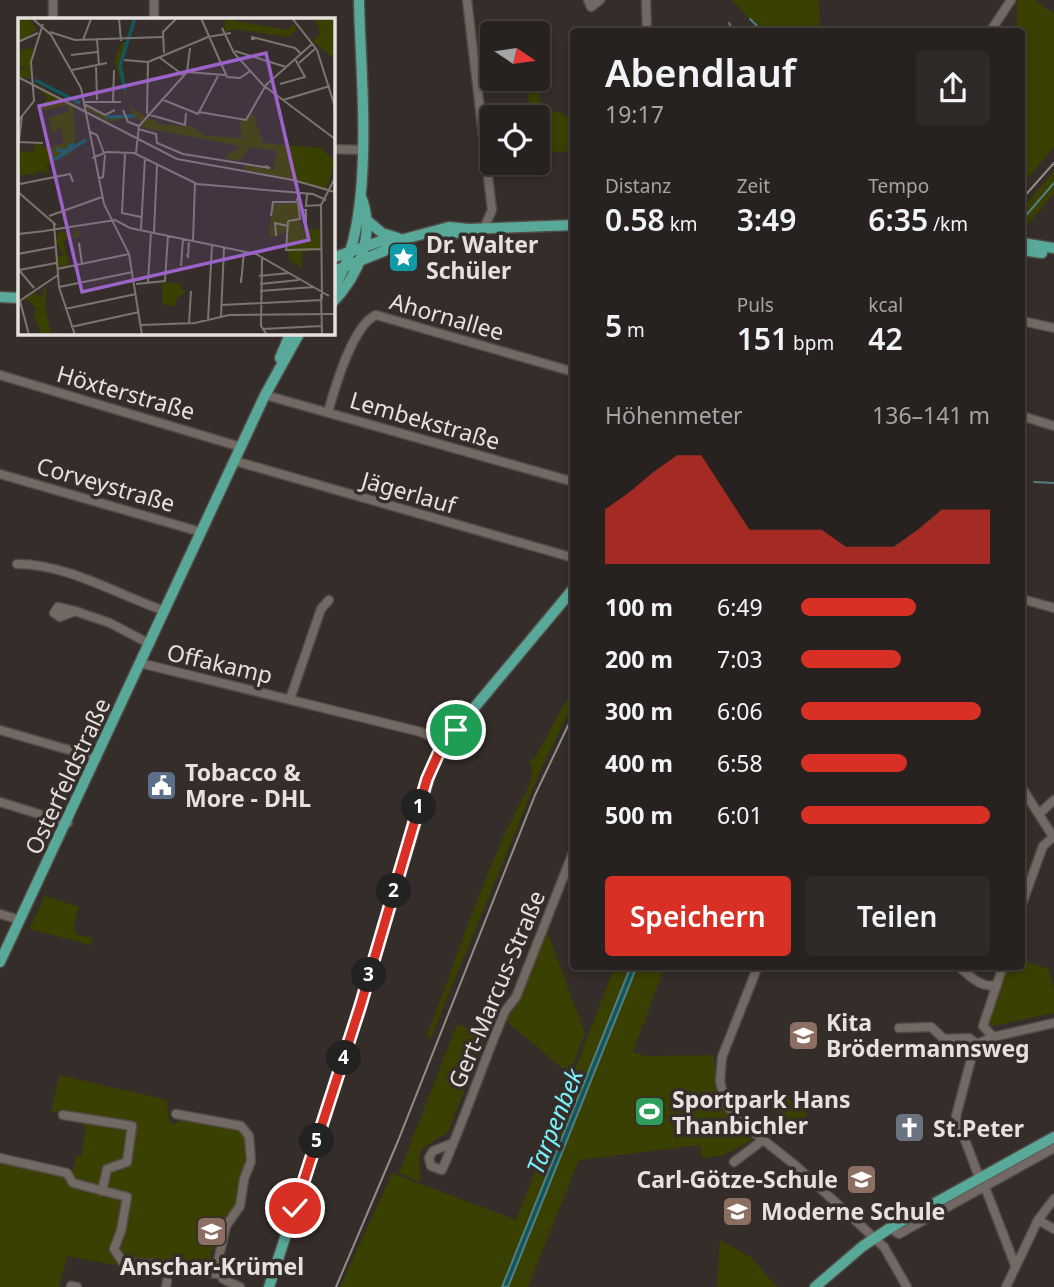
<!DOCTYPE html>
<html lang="de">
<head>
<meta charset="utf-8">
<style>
  :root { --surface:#27221f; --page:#2f2a28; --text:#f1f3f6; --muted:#a4a4a4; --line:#433f3d; --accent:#d93025 }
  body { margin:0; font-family:"Noto Sans",sans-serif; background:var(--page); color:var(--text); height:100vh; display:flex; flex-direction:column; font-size:26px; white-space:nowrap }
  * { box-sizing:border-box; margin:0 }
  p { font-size:23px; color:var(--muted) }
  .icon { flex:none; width:38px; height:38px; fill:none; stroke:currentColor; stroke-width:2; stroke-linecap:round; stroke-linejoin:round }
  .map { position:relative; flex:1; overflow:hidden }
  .details { position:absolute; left:570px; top:28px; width:455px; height:942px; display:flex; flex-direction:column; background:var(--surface); border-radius:7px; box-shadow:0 4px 10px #0003,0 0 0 2px var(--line) }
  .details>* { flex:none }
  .needle { width:46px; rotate:103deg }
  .tools { position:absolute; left:480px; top:21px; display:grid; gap:14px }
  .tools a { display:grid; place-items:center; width:70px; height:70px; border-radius:7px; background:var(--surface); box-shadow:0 4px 10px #0003,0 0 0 2px var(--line); font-size:35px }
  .pin { position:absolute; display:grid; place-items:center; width:60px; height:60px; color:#fff; margin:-30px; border:4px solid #fff; border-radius:50%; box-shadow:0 2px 7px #0007 }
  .km { position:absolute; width:35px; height:35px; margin:-18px; border-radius:50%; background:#222; color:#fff; font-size:19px; line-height:35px; text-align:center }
  .round { display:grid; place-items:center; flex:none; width:74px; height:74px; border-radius:7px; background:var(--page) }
  .head { display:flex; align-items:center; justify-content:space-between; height:119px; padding:0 35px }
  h1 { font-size:38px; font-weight:600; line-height:52px }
  .figures { display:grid; grid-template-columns:repeat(3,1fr); gap:10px; height:119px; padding:7px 35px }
  .figures div { display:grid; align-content:center }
  .figures b { font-size:30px; font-weight:600 }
  .figures small { font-size:19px; font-weight:400 }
  .figures p { font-size:19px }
  .chart { height:196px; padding:14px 35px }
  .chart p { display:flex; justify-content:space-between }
  .chart svg { width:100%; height:126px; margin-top:7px; fill:var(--accent); opacity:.7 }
  .button { display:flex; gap:14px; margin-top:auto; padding:14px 35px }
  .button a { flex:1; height:80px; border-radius:7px; background:var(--accent); color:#fff; font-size:28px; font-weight:600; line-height:80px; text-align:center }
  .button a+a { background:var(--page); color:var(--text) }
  ul { padding:0 35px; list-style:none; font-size:23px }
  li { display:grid; grid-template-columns:112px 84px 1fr; align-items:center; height:52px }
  li i { height:18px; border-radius:9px; background:var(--accent) }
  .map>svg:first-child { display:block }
</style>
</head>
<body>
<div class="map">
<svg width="1054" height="1287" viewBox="0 0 1054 1287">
  <rect width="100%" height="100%" fill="#342d29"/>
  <g fill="#3a3f02">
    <path d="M732,0H819L820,31H761Z"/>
    <path d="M1017,0H1034L1054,13V147L1023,184L1022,32L1017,31Z"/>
    <path d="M537,36L544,44L545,66L538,79L542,113L558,111L574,121V151L537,153V117H530L526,79H537Z"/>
    <path d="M1054,171V193L1022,232V209Z"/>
    <path d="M574,686V702L541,769L430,1040L427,1035C457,958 480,883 516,811C523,797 538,776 529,760L535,758Z"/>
    <path d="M45,896L79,907L74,925L77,935L93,938L91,945L29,929Z"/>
    <path d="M547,931L585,1033L569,1074L506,1021L519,1001Z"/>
    <path d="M1022,960L1049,969L1054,989V1013L988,1027L1008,966H1022Z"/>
    <path d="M615,966H665L633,1052L646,1056L713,1055L720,1105L753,1140L721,1156L702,1158L700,1145L579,1160L528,1287H340L392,1173L516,1220Z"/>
    <path d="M457,1024L486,1035L448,1132L422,1148L419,1157L421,1182L399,1173Z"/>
    <path d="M59,1075L167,1100L169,1121L175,1124L186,1117L241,1130L247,1138L249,1159L238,1203L226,1217L221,1246L210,1251L214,1269L209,1271L157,1260L132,1259L115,1265L67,1256L59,1287H0V1162L66,1175L73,1170L76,1156H81L86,1126L62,1113L51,1112Z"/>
    <path d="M781,1092L808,1114L796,1128L770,1107Z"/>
    <path d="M720,1240L752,1258L777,1287H717Z"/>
  </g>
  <path fill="#13565b" stroke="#528082" stroke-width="2" d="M631,966H637L508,1287H502Z"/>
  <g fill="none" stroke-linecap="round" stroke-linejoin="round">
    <g stroke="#528082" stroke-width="2">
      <path d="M750,19L763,32"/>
      <path d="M729,23L733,32"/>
      <path d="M1022,220L1054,183"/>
      <path d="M1034,482L1054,483"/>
    </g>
    <defs>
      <g id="minor">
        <path d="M467,0L492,210L484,228"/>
        <path d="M588,0L591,7L600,0"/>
        <path d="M646,0L647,32"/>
        <path d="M53,19V0"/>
        <path d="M154,19V0"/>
        <path d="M990,32L1011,0"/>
        <path d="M332,149L362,150"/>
        <path d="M1022,321L1054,328"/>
        <path d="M0,375L241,447"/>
        <path d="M265,395L574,482"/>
        <path d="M328,412C335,388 352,326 376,315L574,372"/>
        <path d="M1022,416L1054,426"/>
        <path d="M235,461L574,558"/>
        <path d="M0,474L201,532"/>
        <path d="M17,564C68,564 118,595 165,611"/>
        <path d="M1022,599L1054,608"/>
        <path d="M75,611L58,607L54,613L60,617L75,611L110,623L150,644"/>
        <path d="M140,663L421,732L445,743"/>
        <path d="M290,699L321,609L329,600"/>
        <path d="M0,730L97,758"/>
        <path d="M1022,788L1054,838"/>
        <path d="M0,802L68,823"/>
        <path d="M1039,814L1054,800"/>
        <path d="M1022,904L1043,846L1053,837"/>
        <path d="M0,914L20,920"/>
        <path d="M758,966L722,1057L720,1081L725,1102L738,1120L795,1165L884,1247L907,1287"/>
        <path d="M958,966C969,975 981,989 997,985"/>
        <path d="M899,1028L931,1027L944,1039L969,1038L977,1044"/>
        <path d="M993,1037L983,1026L1003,966"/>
        <path d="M176,1114L241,1126L249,1136L251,1161L244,1179L240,1206L226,1226L218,1261L223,1279L240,1287"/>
        <path d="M63,1115L132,1126L127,1162L107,1169L102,1191"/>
        <path d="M453,1143L433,1151L429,1158L431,1166L442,1170C465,1118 483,1063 505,1011L516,997L574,850"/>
        <path d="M0,1158L67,1173L73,1183L127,1197"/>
        <path d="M734,1162L763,1140"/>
        <path d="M979,1177L956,1116L973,1052L977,1044L993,1037L1054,1023"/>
        <path d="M985,1187L1015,1265"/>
        <path d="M127,1197L121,1231L114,1249L124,1264C161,1261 184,1271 219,1274"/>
        <path d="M1038,1220L1054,1229"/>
        <path d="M890,1228L899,1234L1054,1148"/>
        <path d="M71,1286L77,1287"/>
        <path d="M166,1287L167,1281"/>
        <path d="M1006,1287L1038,1220L1054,1199"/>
      </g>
      <g id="major">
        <path d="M369,222L382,233L398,238"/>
        <path d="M440,232L449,235L468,229"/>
        <path d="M1022,243L1054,248"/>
        <path d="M1022,250L1042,253"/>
        <path d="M332,258L381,241L393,242L449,227L468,229L574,225"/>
        <path d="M332,272L384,251L393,242"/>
        <path d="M332,289C378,228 360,76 359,0"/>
        <path d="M0,297L19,298"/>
        <path d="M332,303C359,275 375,236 362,199"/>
        <path d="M280,358L291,332"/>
        <path d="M0,962L265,395L300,332"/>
        <path d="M269,1287L360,1007L433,765L449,738L574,588"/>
        <path d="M815,1287L863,1246L890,1228L1054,1137"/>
      </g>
    </defs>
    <use href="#minor" stroke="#514b46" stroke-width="11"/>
    <use href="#major" stroke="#514b46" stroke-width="13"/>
    <use href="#minor" stroke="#726964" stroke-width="8"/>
    <use href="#major" stroke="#59a99a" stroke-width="10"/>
    <g stroke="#938e8a" stroke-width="2">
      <path d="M1022,199L1054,163"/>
      <path d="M336,1287L398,1141L535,795L574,713"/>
    </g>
  </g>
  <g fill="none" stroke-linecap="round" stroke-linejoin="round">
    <defs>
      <path id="route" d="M295,1208L360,1007L427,779L440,750L456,730"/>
    </defs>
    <use href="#route" stroke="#fff" stroke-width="14"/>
    <use href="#route" stroke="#d93025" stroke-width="9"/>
  </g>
  <defs>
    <symbol id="sight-square" viewBox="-11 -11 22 22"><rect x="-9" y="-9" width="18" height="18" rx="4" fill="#0f9aa8" stroke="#342d29"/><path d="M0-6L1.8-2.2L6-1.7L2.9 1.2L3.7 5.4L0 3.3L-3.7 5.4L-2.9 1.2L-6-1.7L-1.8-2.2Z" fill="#fff"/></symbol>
    <symbol id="civic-square" viewBox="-11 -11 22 22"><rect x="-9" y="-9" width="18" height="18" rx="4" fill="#5c6f8a" stroke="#342d29"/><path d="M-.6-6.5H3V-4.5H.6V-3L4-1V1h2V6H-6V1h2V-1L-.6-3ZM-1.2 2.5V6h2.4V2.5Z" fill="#fff"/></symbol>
    <symbol id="school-square" viewBox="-11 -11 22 22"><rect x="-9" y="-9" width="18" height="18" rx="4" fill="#8d6e63" stroke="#342d29"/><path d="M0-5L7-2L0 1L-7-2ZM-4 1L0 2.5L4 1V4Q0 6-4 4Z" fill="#fff"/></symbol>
    <symbol id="stadium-square" viewBox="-11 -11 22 22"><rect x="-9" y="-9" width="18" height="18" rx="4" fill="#2e9e5b" stroke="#342d29"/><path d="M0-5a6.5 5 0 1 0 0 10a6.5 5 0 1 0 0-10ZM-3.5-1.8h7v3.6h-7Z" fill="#fff"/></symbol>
    <symbol id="church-square" viewBox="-11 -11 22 22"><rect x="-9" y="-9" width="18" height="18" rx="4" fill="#6b7280" stroke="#342d29"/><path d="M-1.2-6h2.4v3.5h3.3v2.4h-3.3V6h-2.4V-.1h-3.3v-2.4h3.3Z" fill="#fff"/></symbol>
  </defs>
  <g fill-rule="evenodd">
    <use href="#sight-square" x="386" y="240" width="35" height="35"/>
    <use href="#civic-square" x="144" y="768" width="35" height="35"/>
    <use href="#school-square" x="786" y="1018" width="35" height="35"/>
    <use href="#stadium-square" x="632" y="1094" width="35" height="35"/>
    <use href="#church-square" x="892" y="1110" width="35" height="35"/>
    <use href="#school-square" x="844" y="1162" width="35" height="35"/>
    <use href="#school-square" x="720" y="1194" width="35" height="35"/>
    <use href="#school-square" x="194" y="1214" width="35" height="35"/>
  </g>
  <g text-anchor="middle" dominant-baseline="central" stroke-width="7" stroke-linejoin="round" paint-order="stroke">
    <g font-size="23" font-weight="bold" fill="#e6e1de" stroke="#342d29" text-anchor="start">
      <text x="426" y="244">Dr. Walter<tspan x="426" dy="26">Schüler</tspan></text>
      <text x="185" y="772">Tobacco &amp;<tspan x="185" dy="26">More - DHL</tspan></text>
      <text x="826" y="1022">Kita<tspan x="826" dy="26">Brödermannsweg</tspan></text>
      <text x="672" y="1099">Sportpark Hans<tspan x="672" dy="26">Thanbichler</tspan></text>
      <text x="933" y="1128">St.Peter</text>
      <text x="838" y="1179" text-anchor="end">Carl-Götze-Schule</text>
      <text x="761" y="1211">Moderne Schule</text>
      <text x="212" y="1266" text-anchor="middle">Anschar-Krümel</text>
    </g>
    <g font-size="23" fill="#e6e1de" stroke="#342d29">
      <text transform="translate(447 316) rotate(16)">Ahornallee</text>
      <text transform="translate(126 392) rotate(16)">Höxterstraße</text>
      <text transform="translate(425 420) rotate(16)">Lembekstraße</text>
      <text transform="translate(106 484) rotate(16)">Corveystraße</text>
      <text transform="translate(409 492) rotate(16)">Jägerlauf</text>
      <text transform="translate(220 663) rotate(13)">Offakamp</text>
      <text transform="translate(67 776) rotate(-65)">Osterfeldstraße</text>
      <text transform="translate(496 989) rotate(-67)">Gert-Marcus-Straße</text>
    </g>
    <g font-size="24" font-style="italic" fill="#79f1fa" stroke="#342d29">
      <text transform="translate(554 1121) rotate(-68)">Tarpenbek</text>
    </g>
  </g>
  <g transform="translate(18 18)">
    <rect width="317" height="317" fill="#342d29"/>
    <path d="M0,0H11L19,12L0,24ZM202,0L269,12L276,6L279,11L271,19L215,11L207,14V3ZM297,0H317V41L294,23L302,15ZM104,24H110L103,47L109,80L113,90L127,98L123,103L114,98L92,104L118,119L68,91L69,87L93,100L114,96L96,43ZM15,30L12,61L0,58V50L10,52L0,47V32ZM14,65L55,86L58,130L49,138L39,137L29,148L30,161L28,153L16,155V160L14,156L2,157L0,133L15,134L17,124L29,130L46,125L42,108L35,116L31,100L52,93L47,87L21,94L29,79ZM235,95L245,125L303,130L317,144L308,171L226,152L227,146L256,152L258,133L231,129L222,143L206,140L222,128L122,109L129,99L145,107L172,108L188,118L224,120L221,105ZM279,185L283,211H302V232L284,234V250L271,242L268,214L251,220L254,186ZM60,210L62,218L45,222L51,247L41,249L39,239L45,237L38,223L41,214L50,212L54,219ZM28,264V296L34,317H24L16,300L18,291L11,282L4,283L24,269L17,275L24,279ZM144,265H162L164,272L169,273L158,281V288L144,286Z" fill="#3a3f02"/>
    <path fill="none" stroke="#13565b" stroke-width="3.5" d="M17,62L62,85M107,72L102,47L117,0M88,99L117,98M38,131L47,134L55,125M36,142L68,122"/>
    <path fill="none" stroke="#7b7571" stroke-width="2" d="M14,0L33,17L63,70L86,186L111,236L124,317M101,0L103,23M183,0L209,59L222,60L232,53M274,0L299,32L317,89M204,10L216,35L245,67L317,121M32,14L57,22L144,19M79,21L81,47M237,21H234V19L277,30L283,36M65,22L73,1M0,24L20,15M217,33L268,49M146,35L145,14L159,0M53,37L79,34M141,39L165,57M106,42L130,44M130,44L190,19L213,15M281,45L298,30M78,47L79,82M54,52L89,45M169,54L207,57M0,59L159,141L275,162L317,174M262,66L287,59L277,41M143,81L180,96L200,58M265,82L312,68M66,84H103M95,84L96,52M66,86L87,97L97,92M105,92L110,104L121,108M181,94L228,102L248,67L294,26M129,95L130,44M129,96L167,107L168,95M0,103L16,83L13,44L25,6M120,111L138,116L139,125L165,136L252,150L247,148M72,114L79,117L86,135M0,124L25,125M0,130L4,98M118,135L121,108L169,54L172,30M107,136L104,195L123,199M0,140L1,174M74,140L89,134L116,135L179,166L295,176L308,182M80,161L85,159L87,137M2,166L52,156L55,164M0,174L38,207M289,176L288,188L303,187M283,192H288V209M31,198L84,179M253,198L255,184H278L282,175M270,203L282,201L280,184M36,206L41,269L57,317M123,211L127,140M26,213L97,202L112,210L238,236L311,278M136,214L139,147M0,216L27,213M258,218L257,205L270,208M175,222L177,165M61,229V225L64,246M269,232L304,231M268,233L270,203M0,236L37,229M169,236L170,240L171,222M244,240L243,308L249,317M163,248L165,221M39,251L111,236M1,252L38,245M1,252L16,270M241,258L271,255M223,260V265L226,234M130,265L133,214M118,266L147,263L150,217M242,266L281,262M41,269L115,254M242,273L296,269M303,276L304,317M304,281L303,187L317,160M2,283L11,317M0,284L40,257M204,287L304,282M47,291L118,276M203,298L206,230M190,302L194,227M171,305L173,273M123,307L177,305L211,297L317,296M53,309L121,294M245,311L303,308"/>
    <path fill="#9b62c8" fill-opacity="0.15" stroke="#9b62c8" stroke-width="3.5" d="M248,35L291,222L64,274L21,88Z"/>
    <rect width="317" height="317" fill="none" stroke="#e6e1de" stroke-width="3.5"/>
  </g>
</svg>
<div class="tools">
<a><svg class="needle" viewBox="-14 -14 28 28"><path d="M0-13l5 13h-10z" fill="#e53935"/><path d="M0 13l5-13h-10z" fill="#a4a4a4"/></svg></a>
<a><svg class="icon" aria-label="locate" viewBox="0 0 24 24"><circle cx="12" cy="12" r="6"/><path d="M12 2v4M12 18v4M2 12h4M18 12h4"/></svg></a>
</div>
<div class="pin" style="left:456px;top:730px;background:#1e9e55"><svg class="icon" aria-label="arrive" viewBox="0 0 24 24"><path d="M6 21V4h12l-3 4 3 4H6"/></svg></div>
<div class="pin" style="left:295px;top:1208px;background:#d93025"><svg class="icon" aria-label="check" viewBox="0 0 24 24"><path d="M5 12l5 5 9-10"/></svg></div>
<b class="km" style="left:419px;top:807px">1</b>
<b class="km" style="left:394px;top:891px">2</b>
<b class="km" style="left:369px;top:975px">3</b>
<b class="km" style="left:344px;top:1058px">4</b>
<b class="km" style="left:317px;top:1141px">5</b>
<section class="details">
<div class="head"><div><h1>Abendlauf</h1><p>19:17</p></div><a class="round"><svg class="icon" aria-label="share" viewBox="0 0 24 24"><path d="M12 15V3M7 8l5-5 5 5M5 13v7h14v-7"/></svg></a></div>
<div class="figures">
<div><p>Distanz</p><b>0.58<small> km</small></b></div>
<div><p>Zeit</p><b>3:49</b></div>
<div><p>Tempo</p><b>6:35<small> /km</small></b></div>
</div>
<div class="figures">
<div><b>5<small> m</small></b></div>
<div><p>Puls</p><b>151<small> bpm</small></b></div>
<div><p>kcal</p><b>42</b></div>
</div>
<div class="chart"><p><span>Höhenmeter</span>136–141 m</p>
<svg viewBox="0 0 160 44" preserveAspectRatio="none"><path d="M0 44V25L10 19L20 12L30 6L40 6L50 19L60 32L70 32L80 32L90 32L100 38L110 38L120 38L130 32L140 25L150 25L160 25V44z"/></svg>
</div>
<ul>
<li><b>100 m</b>6:49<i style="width:61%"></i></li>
<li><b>200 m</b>7:03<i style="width:53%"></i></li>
<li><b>300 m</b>6:06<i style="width:95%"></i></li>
<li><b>400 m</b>6:58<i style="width:56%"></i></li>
<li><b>500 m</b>6:01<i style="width:100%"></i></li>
</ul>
<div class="button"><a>Speichern</a><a>Teilen</a></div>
</section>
</div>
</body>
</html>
